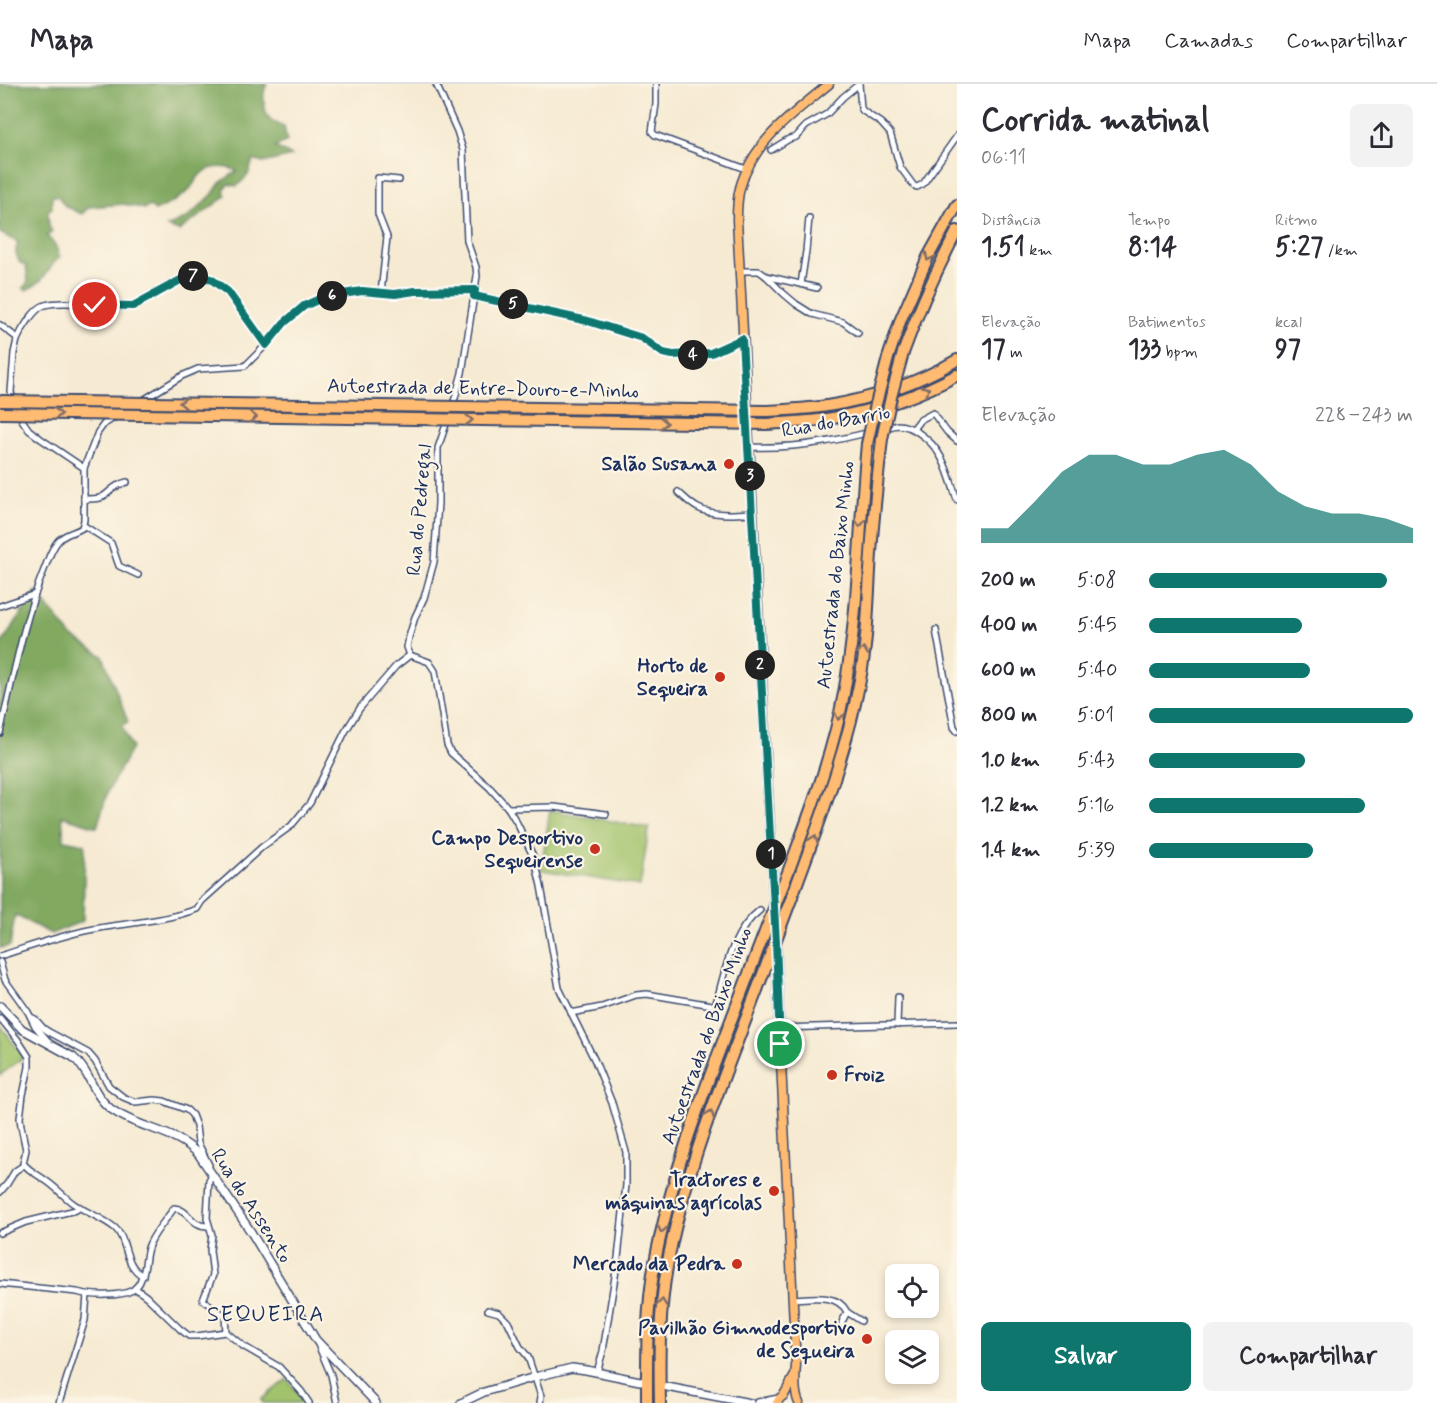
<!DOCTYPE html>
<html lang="pt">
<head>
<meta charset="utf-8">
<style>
  :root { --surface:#fff; --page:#f2f2f3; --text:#2b2b33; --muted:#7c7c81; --line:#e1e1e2; --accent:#0f766e }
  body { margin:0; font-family:Mynerve,sans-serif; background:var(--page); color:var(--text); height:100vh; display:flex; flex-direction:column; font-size:22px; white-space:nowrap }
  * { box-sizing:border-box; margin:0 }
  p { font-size:20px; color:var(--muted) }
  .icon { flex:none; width:33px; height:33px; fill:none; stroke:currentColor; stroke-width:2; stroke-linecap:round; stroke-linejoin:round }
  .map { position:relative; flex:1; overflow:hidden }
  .drawer { display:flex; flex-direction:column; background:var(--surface); width:480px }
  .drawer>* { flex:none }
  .fabs { position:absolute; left:885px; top:1180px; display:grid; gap:12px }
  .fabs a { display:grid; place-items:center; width:54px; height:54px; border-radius:9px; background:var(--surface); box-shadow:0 3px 9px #0003; font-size:30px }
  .pin { position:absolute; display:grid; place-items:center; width:51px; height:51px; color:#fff; margin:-26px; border:3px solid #fff; border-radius:50%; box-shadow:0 2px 6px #0007 }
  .km { position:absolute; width:30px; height:30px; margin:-15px; border-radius:50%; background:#222; color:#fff; font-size:16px; line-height:30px; text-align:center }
  .round { display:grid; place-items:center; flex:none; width:63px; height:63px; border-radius:9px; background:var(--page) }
  .overview { display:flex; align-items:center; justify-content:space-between; height:102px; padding:0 24px }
  h1 { font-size:33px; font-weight:700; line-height:45px }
  .figures { display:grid; grid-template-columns:repeat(3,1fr); gap:9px; height:102px; padding:6px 24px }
  .figures div { display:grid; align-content:center }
  .figures b { font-size:26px; font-weight:700 }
  .figures small { font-size:16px; font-weight:400 }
  .figures p { font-size:16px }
  .chart { height:168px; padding:12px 24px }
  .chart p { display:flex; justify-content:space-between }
  .chart svg { width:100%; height:108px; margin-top:6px; fill:var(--accent); opacity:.7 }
  .button { display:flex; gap:12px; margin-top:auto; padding:12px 24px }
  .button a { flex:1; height:69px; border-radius:9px; background:var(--accent); color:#fff; font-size:24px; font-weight:700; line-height:69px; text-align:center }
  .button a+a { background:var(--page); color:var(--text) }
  ul { padding:0 24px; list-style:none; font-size:20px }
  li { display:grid; grid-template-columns:96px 72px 1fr; align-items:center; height:45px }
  li i { height:15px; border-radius:8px; background:var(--accent) }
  header { display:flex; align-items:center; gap:36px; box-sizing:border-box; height:84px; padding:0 30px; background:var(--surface); border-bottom:2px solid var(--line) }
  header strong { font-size:28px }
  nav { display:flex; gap:33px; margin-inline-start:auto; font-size:21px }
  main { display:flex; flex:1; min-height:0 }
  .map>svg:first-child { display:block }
</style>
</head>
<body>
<header>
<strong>Mapa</strong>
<nav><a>Mapa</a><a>Camadas</a><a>Compartilhar</a></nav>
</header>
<main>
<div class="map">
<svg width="957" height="1319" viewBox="0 0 957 1319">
  <rect width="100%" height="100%" fill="#fcf5e5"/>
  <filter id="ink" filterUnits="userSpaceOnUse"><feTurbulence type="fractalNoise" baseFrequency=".0167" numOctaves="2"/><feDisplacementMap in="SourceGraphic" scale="12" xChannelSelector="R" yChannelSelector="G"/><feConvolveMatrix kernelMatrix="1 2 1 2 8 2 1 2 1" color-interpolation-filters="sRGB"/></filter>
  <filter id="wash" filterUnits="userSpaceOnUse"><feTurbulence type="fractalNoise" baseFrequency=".008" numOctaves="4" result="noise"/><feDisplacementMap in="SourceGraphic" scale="24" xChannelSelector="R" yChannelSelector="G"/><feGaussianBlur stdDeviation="1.35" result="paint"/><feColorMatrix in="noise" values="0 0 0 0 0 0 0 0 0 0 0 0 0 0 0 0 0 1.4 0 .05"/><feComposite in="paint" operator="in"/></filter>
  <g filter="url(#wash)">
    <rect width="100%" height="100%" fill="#f6ead2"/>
    <g fill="#a2c36c" stroke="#5e7965" stroke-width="1.5">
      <path d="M550,726L649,744L640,802L541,786Z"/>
      <path d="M0,941L24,973L0,991Z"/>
      <path d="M287,1295L306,1319H263L261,1316Z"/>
    </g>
    <g fill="#81a960" stroke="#4e6c5f" stroke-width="1.5">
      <path d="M0,0H267C262,8 263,22 267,31C270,37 278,40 284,43L287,57L275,63L292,72L263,79L253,76L248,91L237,102L228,100L224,106L226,112L179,147L167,143L187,134L212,111L220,99L237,87C225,81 210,82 200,91C196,95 193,102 188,107C179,116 167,121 155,127L150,122L145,125L124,120L89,123L82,130L65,122L58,112H52V124L48,126L49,142L52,148L47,152L55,161L60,173C44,187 47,197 26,206L23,204L28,198L26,181L20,179C15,169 15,168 18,158L0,149Z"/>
      <path d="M36,507L71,552L103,572L128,638L122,642L132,664L108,707L97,743L62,732L64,756L85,760L83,837L51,850L15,831L10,862L0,864V562Z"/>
    </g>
  </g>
  <g filter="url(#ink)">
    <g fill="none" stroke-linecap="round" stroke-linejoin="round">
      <defs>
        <g id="minor">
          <path d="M656,0V20L652,48L655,51L746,85"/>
          <path d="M859,0L861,24L863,27L881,39L890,49L900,83L914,102L917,103L923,100L957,52"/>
          <path d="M771,66L789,55L796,53L806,42L827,30L843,13L859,0"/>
          <path d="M739,187H759L766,192L783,209L796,220L812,230L843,238L858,249"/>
          <path d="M766,192L817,204"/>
          <path d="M801,200L806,167L809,134"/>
          <path d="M381,209L387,153L378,130V94L399,96"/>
          <path d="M474,212L588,237L642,254L663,269L673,271L711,269L743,255"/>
          <path d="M0,241L16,253L17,256L14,269L11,308L14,320L22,336L29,346L41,355L84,384"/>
          <path d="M17,256C21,247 34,224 45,221C69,214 105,227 131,222C136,221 140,218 144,216C163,206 187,185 210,195C231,205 251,242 266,261"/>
          <path d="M124,328L182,292L198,285L245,282L262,265L284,239L304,222L324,213L362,207L395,210L415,207L475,206"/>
          <path d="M913,345L920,336L933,329L947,348L957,357"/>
          <path d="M749,363C802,365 846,355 897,341C906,341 912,344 919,349C944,366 948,389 957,416"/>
          <path d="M678,408C684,413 690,420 698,424C713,432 735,430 752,429"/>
          <path d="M84,415C89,415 95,415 100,414C110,410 112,401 127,398"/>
          <path d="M83,441L111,459L119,482L138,491"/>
          <path d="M0,522L35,510"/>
          <path d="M936,546L954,643L957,647"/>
          <path d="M410,571L429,578L435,587L447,661L451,669L490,704L508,724L517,739L535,776L541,802L559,904L595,977L612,1019L626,1068V1101L618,1174L603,1267L597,1288"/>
          <path d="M410,571L407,563L409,553L415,533L424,514L434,478L438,419V364L455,314L462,289L477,192L476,183L467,157L463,66L457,47L436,0"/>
          <path d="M0,649C13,595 23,537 44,486C48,476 51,465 58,457C65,449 74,449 82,444L84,436V384L98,348L104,340L116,333"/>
          <path d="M508,724L554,723L606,730"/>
          <path d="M0,872C29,863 59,852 89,846C125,839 162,838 197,825L202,817L241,782L262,763L291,742L310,719L345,648L360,624L396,582L410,571"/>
          <path d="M0,878L5,896L28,928L35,942L48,957"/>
          <path d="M571,929L602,923L636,911L647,910L712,921H715L717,916C726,883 732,848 760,826"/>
          <path d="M31,933L35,935L43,944L49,948L88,969L95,977L109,1002L123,1013L135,1018L154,1016L164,1017L187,1026L192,1031L196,1042L198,1059L209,1081"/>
          <path d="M0,934L18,956L29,973V983L23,1011L20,1034L21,1042L26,1066L23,1079C29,1087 37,1090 45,1096C56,1103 64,1113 74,1120C87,1129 103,1134 115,1144C128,1155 123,1181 143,1192"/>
          <path d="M897,941L898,913"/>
          <path d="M779,944L957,939"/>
          <path d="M212,1091L209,1096L207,1134L212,1151L210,1166L213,1191L203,1216L225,1232L226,1248L243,1262L279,1283L301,1307L309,1319"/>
          <path d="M0,1108L7,1100L15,1087L24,1081"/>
          <path d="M0,1149L26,1138L76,1126L80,1123"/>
          <path d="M0,1200L77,1208C90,1212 120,1213 133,1206C136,1204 140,1199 141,1195C147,1184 144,1170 150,1159C156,1146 166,1136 174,1124C190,1125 190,1143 209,1142"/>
          <path d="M135,1204L147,1213L180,1245L189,1252H197L226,1248"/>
          <path d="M793,1215C811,1214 838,1209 847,1228L842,1238V1246"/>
          <path d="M488,1226L499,1229L508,1238L520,1263L528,1273L541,1312L540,1319"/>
          <path d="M847,1228L861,1237"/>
          <path d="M317,1258L331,1291L337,1319"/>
          <path d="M59,1319L85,1236L87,1211"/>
        </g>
        <g id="tertiary">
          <path d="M0,922L22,945L73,973C90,987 93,1012 111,1025C138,1045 177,1046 199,1071L251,1148L316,1256L376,1319"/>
          <path d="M667,1303L750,1319"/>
          <path d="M461,1319L484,1308L535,1293L572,1284L586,1286L640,1297"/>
          <path d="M758,1319L779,1315"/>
        </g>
        <g id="primary">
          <path d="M777,1319L780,1314L784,1311L794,1293"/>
          <path d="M799,1319C794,1309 795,1292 796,1281L780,959L776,858L737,136C737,126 737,115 740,104C753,57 793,30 829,0"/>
        </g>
        <g id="motorway">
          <path d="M903,269C918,227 936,187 957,147"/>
          <path d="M888,274L901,235L928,173L957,121"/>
          <path d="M767,327C787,326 807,325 827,322C871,315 918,299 957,276"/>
          <path d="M767,340C789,338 811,338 833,334C876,326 919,312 957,291"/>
          <path d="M790,783C811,726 833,669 844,609C859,527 859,443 867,360"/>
          <path d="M793,810C819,739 846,670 860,596C867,560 868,523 870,487C872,443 877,399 882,355"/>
          <path d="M647,1319C647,1272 646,1225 655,1178C675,1072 718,972 756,871"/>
          <path d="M660,1319C659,1273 659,1228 667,1183C684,1087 723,996 757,906"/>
        </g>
      </defs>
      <use href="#minor" stroke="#3c4b6f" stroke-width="8"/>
      <use href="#tertiary" stroke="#3c4b6f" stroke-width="10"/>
      <use href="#primary" stroke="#3c4b6f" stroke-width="11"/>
      <use href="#motorway" stroke="#3c4b6f" stroke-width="14"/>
      <use href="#minor" stroke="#fff" stroke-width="5"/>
      <use href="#tertiary" stroke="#fff" stroke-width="7"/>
      <use href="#primary" stroke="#ffbb71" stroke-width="8"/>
      <use href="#motorway" stroke="#ffbb71" stroke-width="10"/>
      <defs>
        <g id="motorway-bridge">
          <path d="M0,317L767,327"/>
          <path d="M0,329L767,340"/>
          <path d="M882,355L891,313L903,269"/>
          <path d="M867,360L876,320L888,274"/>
          <path d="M756,871L790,783"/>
          <path d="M757,906L793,810"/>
        </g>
      </defs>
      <use href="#motorway-bridge" stroke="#3c4b6f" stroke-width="14" stroke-linecap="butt"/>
      <use href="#motorway-bridge" stroke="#ffbb71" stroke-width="10"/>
    </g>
    <defs><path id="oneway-chevron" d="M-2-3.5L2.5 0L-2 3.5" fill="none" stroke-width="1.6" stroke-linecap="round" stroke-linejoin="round" transform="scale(1.5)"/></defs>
    <g stroke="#826e67">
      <use href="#oneway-chevron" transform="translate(929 173) rotate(117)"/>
      <use href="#oneway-chevron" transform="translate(926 306) rotate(-24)"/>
      <use href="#oneway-chevron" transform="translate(183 319) rotate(-179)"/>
      <use href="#oneway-chevron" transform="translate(58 330) rotate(1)"/>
      <use href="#oneway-chevron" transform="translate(253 333) rotate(1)"/>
      <use href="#oneway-chevron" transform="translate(469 336) rotate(1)"/>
      <use href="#oneway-chevron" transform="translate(664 339) rotate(1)"/>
      <use href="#oneway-chevron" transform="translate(860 439) rotate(94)"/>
      <use href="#oneway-chevron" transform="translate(863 567) rotate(-84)"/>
      <use href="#oneway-chevron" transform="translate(839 632) rotate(103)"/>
      <use href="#oneway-chevron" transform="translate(814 755) rotate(-70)"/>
      <use href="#oneway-chevron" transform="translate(710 1030) rotate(-69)"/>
      <use href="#oneway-chevron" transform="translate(662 1145) rotate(102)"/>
      <use href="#oneway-chevron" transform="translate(662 1219) rotate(-83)"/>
    </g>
  </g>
  <g fill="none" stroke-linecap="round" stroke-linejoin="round" filter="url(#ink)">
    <defs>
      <path id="route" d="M95,221L133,222L186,193L196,191L211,195L228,208L266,261L284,239L304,222L324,213L362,207L395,210L415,207L475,206L474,212L588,237L642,254L663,269L673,271L711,269L742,255L776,858L780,960"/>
    </defs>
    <use href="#route" stroke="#fff" stroke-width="12"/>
    <use href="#route" stroke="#0f766e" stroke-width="8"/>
  </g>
  <g fill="#c8321e" stroke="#fcf5e5" stroke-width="2">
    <circle cx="729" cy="380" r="6"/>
    <circle cx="720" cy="593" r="6"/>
    <circle cx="595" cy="765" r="6"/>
    <circle cx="832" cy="991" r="6"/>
    <circle cx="774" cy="1107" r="6"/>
    <circle cx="737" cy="1180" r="6"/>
    <circle cx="867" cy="1255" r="6"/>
  </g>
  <g text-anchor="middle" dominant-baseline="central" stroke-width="4.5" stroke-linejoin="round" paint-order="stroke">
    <g font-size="20" fill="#1b2f5e" stroke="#fcf5e5">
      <text transform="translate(483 305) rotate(1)">Autoestrada de Entre-Douro-e-Minho</text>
      <text transform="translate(836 338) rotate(-10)">Rua do Barrio</text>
      <text transform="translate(420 426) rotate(-85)">Rua do Pedregal</text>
      <text transform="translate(836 491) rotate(-84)">Autoestrada do Baixo Minho</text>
      <text transform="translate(707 952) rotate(-70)">Autoestrada do Baixo Minho</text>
      <text transform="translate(251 1122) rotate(57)">Rua do Assento</text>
    </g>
    <g font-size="20" font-weight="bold" fill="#1b2f5e" stroke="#fcf5e5" text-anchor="end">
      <text x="717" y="380">Salão Susana</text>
      <text x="708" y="582">Horto de<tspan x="708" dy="23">Sequeira</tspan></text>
      <text x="583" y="754">Campo Desportivo<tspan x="583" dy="23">Sequeirense</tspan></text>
      <text x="844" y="991" text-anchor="start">Froiz</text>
      <text x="762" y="1096">Tractores e<tspan x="762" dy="23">máquinas agrícolas</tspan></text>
      <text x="725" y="1180">Mercado da Pedra</text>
      <text x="855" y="1244">Pavilhão Gimnodesportivo<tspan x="855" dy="23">de Sequeira</tspan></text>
    </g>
    <g font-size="22" letter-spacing="1.5" fill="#1b2f5e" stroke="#fcf5e5">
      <text x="266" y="1231">SEQUEIRA</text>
    </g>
  </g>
</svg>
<div class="fabs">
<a><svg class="icon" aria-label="locate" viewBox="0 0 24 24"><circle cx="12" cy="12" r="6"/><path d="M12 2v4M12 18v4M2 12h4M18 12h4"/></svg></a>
<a><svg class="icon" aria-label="layers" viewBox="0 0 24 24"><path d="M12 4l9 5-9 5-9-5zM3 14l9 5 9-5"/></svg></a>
</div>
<div class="pin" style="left:780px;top:960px;background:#1e9e55"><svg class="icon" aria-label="arrive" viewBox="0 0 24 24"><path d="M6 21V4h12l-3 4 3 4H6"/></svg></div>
<div class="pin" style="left:95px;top:221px;background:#d93025"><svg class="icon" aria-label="check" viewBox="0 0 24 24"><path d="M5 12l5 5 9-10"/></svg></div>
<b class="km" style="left:771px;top:770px">1</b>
<b class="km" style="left:760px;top:581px">2</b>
<b class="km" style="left:750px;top:392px">3</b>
<b class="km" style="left:693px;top:271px">4</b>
<b class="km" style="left:513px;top:220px">5</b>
<b class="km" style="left:332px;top:212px">6</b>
<b class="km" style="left:193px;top:192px">7</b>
</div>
<section class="drawer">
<div class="overview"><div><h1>Corrida matinal</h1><p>06:11</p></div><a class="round"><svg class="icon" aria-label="share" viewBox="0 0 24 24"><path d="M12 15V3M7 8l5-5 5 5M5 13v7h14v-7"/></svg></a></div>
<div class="figures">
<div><p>Distância</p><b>1.51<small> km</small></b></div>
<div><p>Tempo</p><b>8:14</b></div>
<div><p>Ritmo</p><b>5:27<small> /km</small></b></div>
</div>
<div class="figures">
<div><p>Elevação</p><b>17<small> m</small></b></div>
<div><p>Batimentos</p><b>133<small> bpm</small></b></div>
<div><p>kcal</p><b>97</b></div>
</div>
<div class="chart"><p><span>Elevação</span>228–243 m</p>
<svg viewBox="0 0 160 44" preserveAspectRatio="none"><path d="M0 44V38L10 38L20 27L30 15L40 8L50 8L60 12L70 12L80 8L90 6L100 12L110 23L120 29L130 32L140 32L150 34L160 38V44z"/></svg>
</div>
<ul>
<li><b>200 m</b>5:08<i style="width:90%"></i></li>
<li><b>400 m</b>5:45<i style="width:58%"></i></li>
<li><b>600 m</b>5:40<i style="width:61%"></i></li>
<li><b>800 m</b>5:01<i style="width:100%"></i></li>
<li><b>1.0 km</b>5:43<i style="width:59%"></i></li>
<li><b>1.2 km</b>5:16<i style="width:82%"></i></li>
<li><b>1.4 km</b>5:39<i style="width:62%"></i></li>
</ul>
<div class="button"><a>Salvar</a><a>Compartilhar</a></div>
</section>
</main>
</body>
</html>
